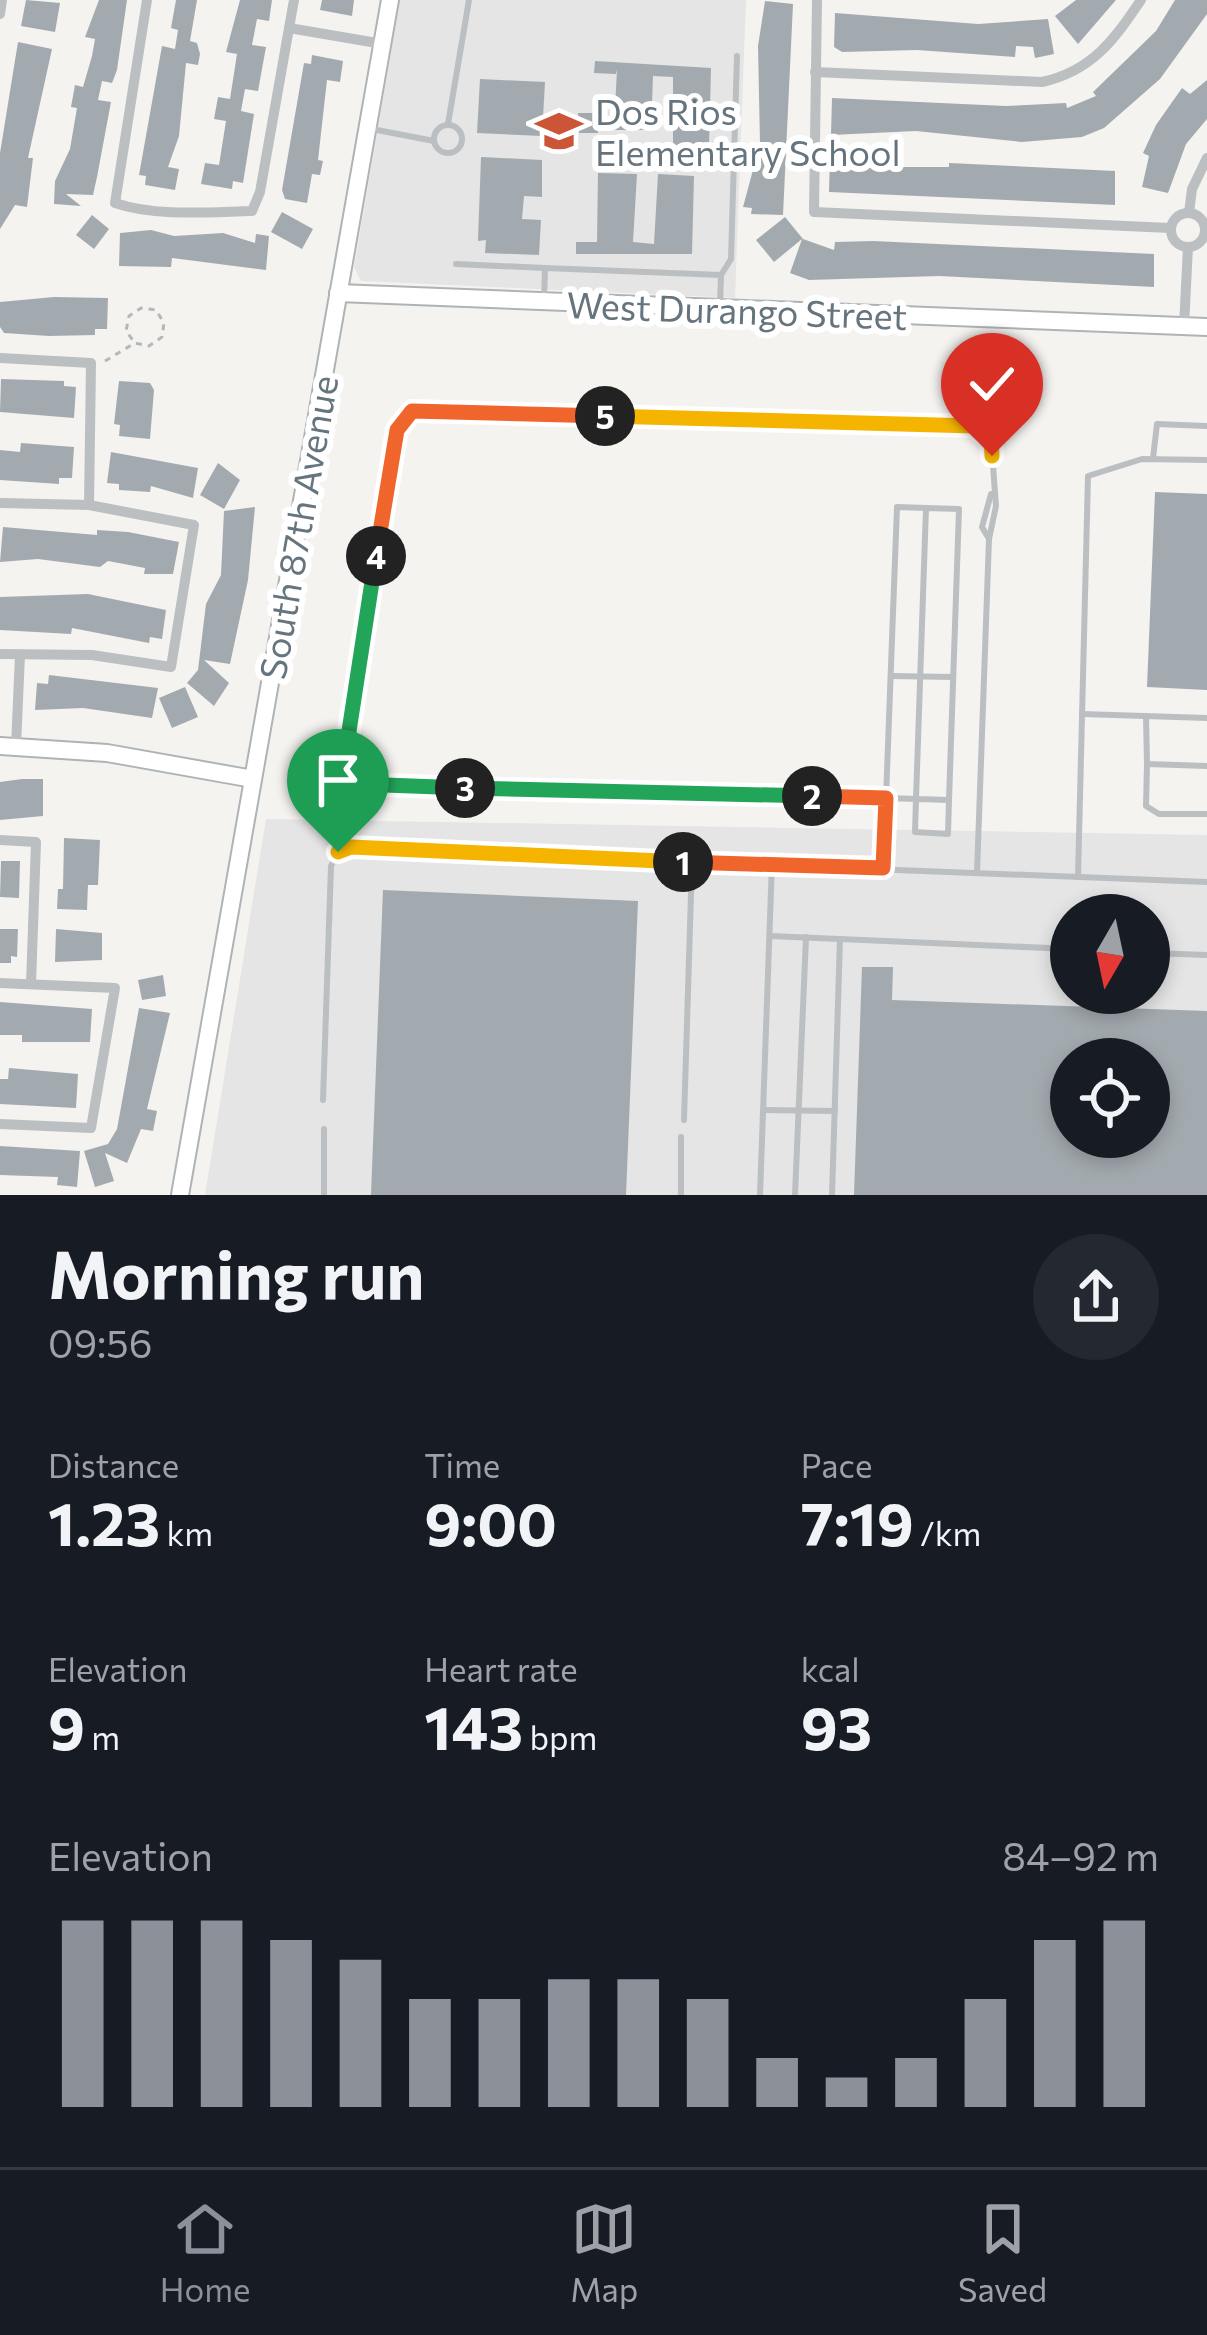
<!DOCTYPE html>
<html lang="en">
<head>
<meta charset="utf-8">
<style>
  :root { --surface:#171b24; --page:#242831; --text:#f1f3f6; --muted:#9ea1a6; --line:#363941; --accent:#8c9099 }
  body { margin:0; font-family:Commissioner,sans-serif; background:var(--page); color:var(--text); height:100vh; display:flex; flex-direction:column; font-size:45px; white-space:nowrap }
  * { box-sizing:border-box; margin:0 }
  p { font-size:39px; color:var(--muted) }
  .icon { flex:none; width:66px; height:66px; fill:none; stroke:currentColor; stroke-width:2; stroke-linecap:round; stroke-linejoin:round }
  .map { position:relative; height:1195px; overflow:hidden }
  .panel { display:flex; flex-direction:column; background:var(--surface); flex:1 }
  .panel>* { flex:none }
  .needle { width:78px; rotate:189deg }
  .tools { position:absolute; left:1050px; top:894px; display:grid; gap:24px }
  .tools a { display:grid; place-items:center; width:120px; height:120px; border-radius:50%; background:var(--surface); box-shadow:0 6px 18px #0003; font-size:60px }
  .pin { position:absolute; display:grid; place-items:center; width:102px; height:102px; color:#fff; margin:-123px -51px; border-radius:50% 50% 50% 0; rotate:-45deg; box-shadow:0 0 12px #0007 }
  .pin .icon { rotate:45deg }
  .km { position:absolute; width:60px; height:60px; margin:-30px; border-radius:50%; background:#222; color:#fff; font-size:33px; line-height:60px; text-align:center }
  .round { display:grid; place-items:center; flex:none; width:126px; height:126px; border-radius:63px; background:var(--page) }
  .overview { display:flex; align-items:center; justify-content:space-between; height:204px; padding:0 48px }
  h1 { font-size:66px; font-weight:700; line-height:90px }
  .metrics { display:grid; grid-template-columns:repeat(3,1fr); gap:18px; height:204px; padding:12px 48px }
  .metrics div { display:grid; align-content:center }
  .metrics b { font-size:60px; font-weight:700 }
  .metrics small { font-size:33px; font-weight:400 }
  .metrics p { font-size:33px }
  .chart { height:336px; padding:24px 48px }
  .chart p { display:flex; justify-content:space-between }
  .chart svg { width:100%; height:216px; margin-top:12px; stroke:var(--accent); stroke-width:6 }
  .dock { display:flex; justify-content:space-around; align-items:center; height:168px; border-top:3px solid var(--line); background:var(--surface); font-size:33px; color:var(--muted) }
  .dock a { display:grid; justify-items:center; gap:6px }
  .dock .on { color:var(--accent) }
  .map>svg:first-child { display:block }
</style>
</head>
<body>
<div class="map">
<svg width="1207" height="1195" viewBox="0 0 1207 1195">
  <rect width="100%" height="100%" fill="#f4f3f0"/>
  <g fill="#e4e5e4" fill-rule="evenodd">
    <path d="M400,0H746L735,298L361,281L354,267Z"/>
    <path d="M266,819L1207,835V1195H205ZM1071,915H1149V993H1071ZM1071,1059H1149V1137H1071Z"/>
  </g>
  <g fill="#a3aaaf" fill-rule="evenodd">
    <path d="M26,0L60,3L55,32L21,26Z"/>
    <path d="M99,0H127L117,70L112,83L102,81L98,100L111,102L97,177L93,195L66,194L81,206L54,204L55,181L70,149L77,108L71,107L75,85L83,87L92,56L95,39L85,37Z"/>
    <path d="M176,0H197L190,41L197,43L200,54L198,65L186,63L179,136L168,167L179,169L175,190L145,185L146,176L139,175L162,46L175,49L178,30L171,28Z"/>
    <path d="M240,0H272L269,21L257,19L252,45L266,47L258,91L245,89L241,111L254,114L243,183L233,181L232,189L201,184L205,163L219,165L226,121L214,119L218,97L230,99L237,54L226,52Z"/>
    <path d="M322,0H354L352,16L320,10Z"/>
    <path d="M1076,0H1116L1078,44L1055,16Z"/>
    <path d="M1175,0H1207V14L1160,79L1104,128L1082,137L1022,142L916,131L831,135L832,98L1006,106L1066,103L1067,108L1096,96L1093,92L1156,31Z"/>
    <path d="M765,1L793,4L783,215L751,214L752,208L743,207L760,144L758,46Z"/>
    <path d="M835,13L978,24L1048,19L1054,54L1035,58L1033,47L1016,46L1015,57L917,50L842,52L834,47Z"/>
    <path d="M18,42L52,49L28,158H33L27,207L15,205L0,229V153Z"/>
    <path d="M312,55L343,61L340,82L327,80L318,160L323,161L320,175L312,174L307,203L285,199L282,190L304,63L311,64Z"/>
    <path d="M595,61L711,68L709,147L673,146V77L653,76L651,130H614L617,69L616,74L594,73Z"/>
    <path d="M480,79L545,82L542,136L477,133Z"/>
    <path d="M1207,80V119L1186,144L1168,193L1142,187L1149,156L1143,153L1156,125L1182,88L1190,94Z"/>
    <path d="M578,113H597L598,133H579Z"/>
    <path d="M830,156L897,162V167H949V163L1115,171V205L829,192Z"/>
    <path d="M481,157L542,160V197L524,196L522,219L541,220L539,255L485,253L486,240L478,241Z"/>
    <path d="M598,173L637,174L633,242L654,244L658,174L694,176L692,254H576V242H597Z"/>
    <path d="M282,212L313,229L302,249L271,232Z"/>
    <path d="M92,215L109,229L94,249L76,235Z"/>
    <path d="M785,217L803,239L834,250L835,242L873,241L1154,254V287L939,276L809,280L790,273L802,239L774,262L756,240Z"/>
    <path d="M151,230L174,236L223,233L255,243L256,234L269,236L266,270L172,258L171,267L119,266L120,233Z"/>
    <path d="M54,297L108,298L107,329H95V335L49,336L4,333L0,327V302Z"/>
    <path d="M1,379L64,381V386L76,387L74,418L0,412Z"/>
    <path d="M119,381L150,383L154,390L150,439L119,436L120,425L114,424Z"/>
    <path d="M21,443L74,447L72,478H59V484L0,480V450L20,452Z"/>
    <path d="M111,452L198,468L193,498L151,486L150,492L119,490V484L107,483Z"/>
    <path d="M218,463L240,480L224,509L200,495Z"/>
    <path d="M1155,492L1207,494V690L1147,687Z"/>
    <path d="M255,507L248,580L230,664L204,660L229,683L214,706L187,683L198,670L206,604L221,575L224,511Z"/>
    <path d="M3,527L97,535V530L128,532L179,542L173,574H144L145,568L108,561L100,567L38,559L0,562Z"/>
    <path d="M88,594L166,610L162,639L150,637L149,643L72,628L71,634L0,630V597Z"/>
    <path d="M49,675L158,688L152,718L83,708L35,710L37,683L48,684Z"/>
    <path d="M185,687L198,717L172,728L159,698Z"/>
    <path d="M22,779H43V816L0,820V782Z"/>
    <path d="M64,838L100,840L98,885H88L87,910L57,909L58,889H63Z"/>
    <path d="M1,861H20L19,898L0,897Z"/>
    <path d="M383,890L638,901L626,1195H371Z"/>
    <path d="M0,929H18L17,957L11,956V963H0Z"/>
    <path d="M56,929L102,933V960L55,962Z"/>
    <path d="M862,967H893L892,1000L1207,1011V1195H854ZM1071,1059H1149V1137H1071Z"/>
    <path d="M163,975L166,996L142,1000L138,980Z"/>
    <path d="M0,1002L92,1009L90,1042H22V1035H0Z"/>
    <path d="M139,1008L170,1013L147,1109L157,1111L153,1131L141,1129L127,1163L105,1153L114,1181L95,1187L84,1151L108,1144L117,1129Z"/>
    <path d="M9,1068L78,1074L76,1108L0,1104V1079H8Z"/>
    <path d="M0,1146L80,1151L77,1187L57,1185L58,1177L0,1175Z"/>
  </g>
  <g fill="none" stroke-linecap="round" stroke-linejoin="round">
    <defs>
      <g id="secondary">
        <path d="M338,293L1207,327"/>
        <path d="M0,746L107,753L253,779"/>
        <path d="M180,1195L390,0"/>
      </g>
    </defs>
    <use href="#secondary" stroke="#aeb3b6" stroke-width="20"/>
    <path stroke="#b5b8ba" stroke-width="3" stroke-dasharray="6 6" stroke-linecap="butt" d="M105,361L135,343L149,346L162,337L164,323L156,310L141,308L129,316L126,331L135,343"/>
    <g stroke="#bbbfc2" stroke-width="6">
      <path d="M448,124L469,0"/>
      <circle cx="448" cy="139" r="14"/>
      <path d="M372,129L434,141"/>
      <path d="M456,264L545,268"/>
      <path d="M721,275L731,259L737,56"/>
      <path d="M544,301L545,268L721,275L720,305"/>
      <path d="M1153,458L1157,424L1207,426"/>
      <path d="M926,508L897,507L886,798L372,786L346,779L343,770L397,430L412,411L974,426L991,439L996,506L989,539L977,873"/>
      <path d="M989,539L982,527L991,494"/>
      <path d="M891,676L953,677"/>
      <path d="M1082,714L1207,718"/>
      <path d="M1146,716L1147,764"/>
      <path d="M1207,766L1147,764L1146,806L1159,814H1207"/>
      <path d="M885,842L891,819L886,812"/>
      <path d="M883,868L886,798L949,800L948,834L915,832L916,799L926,508L959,509L949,800"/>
      <path d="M1078,877L1088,476L1142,459L1207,460"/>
      <path d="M770,936L1071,949"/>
      <path d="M1149,953L1207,955"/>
      <path d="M323,1100L331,866L338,852L351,847L692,862"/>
      <path d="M764,1110L835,1111"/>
      <path d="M684,1120L692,862L1207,882"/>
      <path d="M324,1129V1195"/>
      <path d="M681,1195V1137"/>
      <path d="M760,1195L772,863"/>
      <path d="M795,1195L806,937"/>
      <path d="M832,1195L840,939"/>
    </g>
    <g stroke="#bbbfc2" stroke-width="10">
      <path d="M147,0L115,203C156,217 209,212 252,211L260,192L294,0"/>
      <path d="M817,0L814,212L1170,228"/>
      <path d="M0,14L2,0"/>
      <path d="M289,28L383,44"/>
      <path d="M815,72L1042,82C1092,71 1114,40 1141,0"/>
      <circle cx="1188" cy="230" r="17"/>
      <path d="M1189,213L1192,189L1207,158"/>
      <path d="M1184,326L1188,247"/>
      <path d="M0,358L91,363L89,505"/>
      <path d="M0,503L89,505L194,525L171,667L92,655L0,654"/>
      <path d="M16,746L20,655"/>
      <path d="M0,840L36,842L31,984"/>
      <path d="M0,983L115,988L91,1128L0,1124"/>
    </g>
    <use href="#secondary" stroke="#fff" stroke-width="16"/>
  </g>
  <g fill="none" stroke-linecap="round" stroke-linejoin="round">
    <defs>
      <path id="split-1" d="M338,852L351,847L683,862"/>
      <path id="split-2" d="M683,862L883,868L886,798L812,796"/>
      <path id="split-3" d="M465,788L812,796"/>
      <path id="split-4" d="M376,556L343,770L346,779L358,784L465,788"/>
      <path id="split-5" d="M376,556L397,430L412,411L605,416"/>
      <path id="split-6" d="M605,416L974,426L991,439L992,456"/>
    </defs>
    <use href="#split-1" stroke="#fff" stroke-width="24"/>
    <use href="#split-2" stroke="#fff" stroke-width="24"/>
    <use href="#split-3" stroke="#fff" stroke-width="24"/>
    <use href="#split-4" stroke="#fff" stroke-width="24"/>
    <use href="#split-5" stroke="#fff" stroke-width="24"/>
    <use href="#split-6" stroke="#fff" stroke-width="24"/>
    <use href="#split-1" stroke="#f5b400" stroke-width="15"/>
    <use href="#split-2" stroke="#f0652b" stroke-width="15"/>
    <use href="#split-3" stroke="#22a559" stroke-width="15"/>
    <use href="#split-4" stroke="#22a559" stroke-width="15"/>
    <use href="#split-5" stroke="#f0652b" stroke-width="15"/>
    <use href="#split-6" stroke="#f5b400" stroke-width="15"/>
  </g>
  <defs>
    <symbol id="school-bare" viewBox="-9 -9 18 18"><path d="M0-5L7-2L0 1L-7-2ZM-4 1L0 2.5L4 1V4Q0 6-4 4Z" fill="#cd5537" stroke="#fff" stroke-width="2.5" paint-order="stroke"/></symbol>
  </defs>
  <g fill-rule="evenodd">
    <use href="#school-bare" x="526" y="98" width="66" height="66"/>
  </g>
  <g text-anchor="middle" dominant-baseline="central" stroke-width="12" stroke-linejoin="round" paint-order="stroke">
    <g font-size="36" fill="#66747e" stroke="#fff" text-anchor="start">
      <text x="595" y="110">Dos Rios<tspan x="595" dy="41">Elementary School</tspan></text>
    </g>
    <g font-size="36" fill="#66747e" stroke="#fff">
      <text transform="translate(737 309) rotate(2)">West Durango Street</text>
      <text transform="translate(297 527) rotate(-80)">South 87th Avenue</text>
    </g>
  </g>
</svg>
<div class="tools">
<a><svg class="needle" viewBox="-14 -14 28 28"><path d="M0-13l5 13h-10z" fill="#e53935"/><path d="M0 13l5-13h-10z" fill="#9ea1a6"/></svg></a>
<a><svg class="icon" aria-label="locate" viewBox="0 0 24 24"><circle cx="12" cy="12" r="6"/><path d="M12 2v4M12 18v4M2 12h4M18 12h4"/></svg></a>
</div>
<div class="pin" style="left:338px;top:852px;background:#1e9e55"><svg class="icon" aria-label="arrive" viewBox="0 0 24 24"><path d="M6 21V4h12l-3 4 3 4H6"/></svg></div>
<div class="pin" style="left:992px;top:456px;background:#d93025"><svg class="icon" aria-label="check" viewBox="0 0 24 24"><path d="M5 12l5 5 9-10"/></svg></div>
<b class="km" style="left:683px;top:862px">1</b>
<b class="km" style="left:812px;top:796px">2</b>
<b class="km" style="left:465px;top:788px">3</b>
<b class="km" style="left:376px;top:556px">4</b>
<b class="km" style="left:605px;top:416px">5</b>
</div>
<section class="panel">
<div class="overview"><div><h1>Morning run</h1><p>09:56</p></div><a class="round"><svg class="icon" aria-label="share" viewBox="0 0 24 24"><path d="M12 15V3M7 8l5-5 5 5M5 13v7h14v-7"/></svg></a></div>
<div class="metrics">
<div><p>Distance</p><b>1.23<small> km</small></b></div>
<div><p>Time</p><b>9:00</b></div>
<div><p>Pace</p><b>7:19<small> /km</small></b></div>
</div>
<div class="metrics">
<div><p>Elevation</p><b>9<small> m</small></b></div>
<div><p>Heart rate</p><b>143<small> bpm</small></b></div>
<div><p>kcal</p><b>93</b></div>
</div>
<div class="chart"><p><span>Elevation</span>84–92 m</p>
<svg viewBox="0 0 160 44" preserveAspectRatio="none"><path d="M5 44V6M15 44V6M25 44V6M35 44V10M45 44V14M55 44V22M65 44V22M75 44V18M85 44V18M95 44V22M105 44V34M115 44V38M125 44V34M135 44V22M145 44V10M155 44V6"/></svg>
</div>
</section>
<nav class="dock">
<a class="on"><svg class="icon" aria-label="home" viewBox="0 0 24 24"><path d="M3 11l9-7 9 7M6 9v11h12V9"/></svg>Home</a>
<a><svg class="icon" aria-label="map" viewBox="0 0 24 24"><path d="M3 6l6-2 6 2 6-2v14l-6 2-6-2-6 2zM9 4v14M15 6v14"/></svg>Map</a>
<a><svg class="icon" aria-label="saved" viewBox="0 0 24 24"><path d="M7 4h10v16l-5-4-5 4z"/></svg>Saved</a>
</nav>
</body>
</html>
